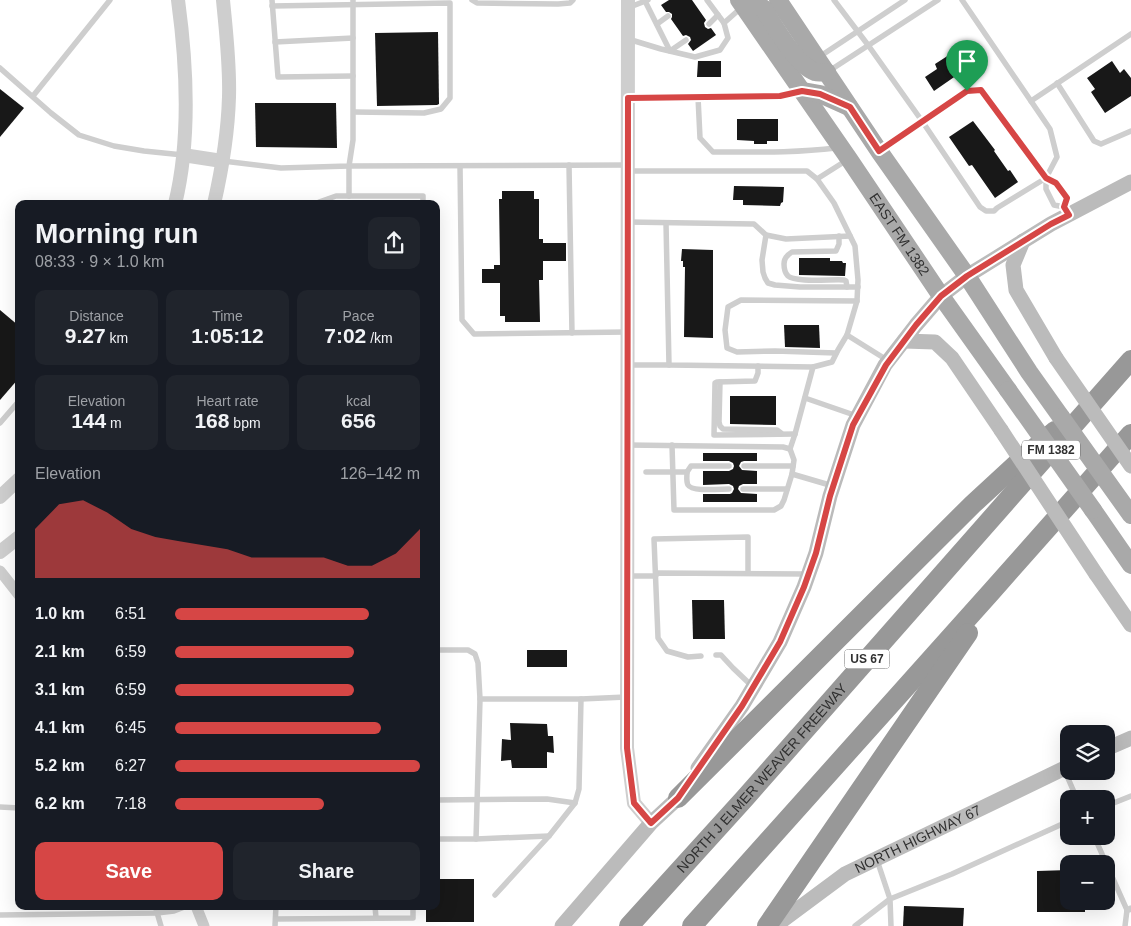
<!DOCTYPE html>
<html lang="en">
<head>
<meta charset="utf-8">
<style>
  :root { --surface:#171b24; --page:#20242c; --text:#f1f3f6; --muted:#9ea1a6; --accent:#d64645 }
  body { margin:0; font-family:Helvetica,sans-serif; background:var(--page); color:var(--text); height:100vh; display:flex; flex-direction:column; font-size:19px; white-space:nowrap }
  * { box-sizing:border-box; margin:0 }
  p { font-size:16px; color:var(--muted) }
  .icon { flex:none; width:28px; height:28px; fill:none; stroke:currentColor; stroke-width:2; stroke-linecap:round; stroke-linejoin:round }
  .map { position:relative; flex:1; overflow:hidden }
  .side { position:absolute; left:15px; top:200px; width:425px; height:710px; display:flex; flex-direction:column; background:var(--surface); border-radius:10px; box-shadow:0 5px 20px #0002 }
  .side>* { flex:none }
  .tools { position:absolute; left:1060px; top:725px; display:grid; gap:10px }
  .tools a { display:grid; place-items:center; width:55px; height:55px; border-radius:10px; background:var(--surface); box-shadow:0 5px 20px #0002; font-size:25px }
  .pin { position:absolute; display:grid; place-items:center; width:42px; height:42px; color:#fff; margin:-51px -21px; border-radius:50% 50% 50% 0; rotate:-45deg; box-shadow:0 0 5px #0007 }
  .pin .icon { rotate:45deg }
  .round { display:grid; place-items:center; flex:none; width:52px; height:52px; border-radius:10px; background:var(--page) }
  .head { display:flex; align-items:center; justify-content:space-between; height:85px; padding:0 20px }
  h1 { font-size:28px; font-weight:800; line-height:38px }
  .figures { display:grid; grid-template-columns:repeat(3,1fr); gap:8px; height:85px; padding:5px 20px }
  .figures div { display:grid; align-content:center; border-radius:10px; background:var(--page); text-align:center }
  .figures b { font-size:21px; font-weight:800 }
  .figures small { font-size:14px; font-weight:400 }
  .figures p { font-size:14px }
  .chart { height:140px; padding:10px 20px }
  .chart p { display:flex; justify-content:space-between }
  .chart svg { width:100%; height:90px; margin-top:5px; fill:var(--accent); opacity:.7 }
  .primary-button { display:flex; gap:10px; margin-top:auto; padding:10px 20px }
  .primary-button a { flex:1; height:58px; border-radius:10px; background:var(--accent); color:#fff; font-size:20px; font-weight:800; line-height:58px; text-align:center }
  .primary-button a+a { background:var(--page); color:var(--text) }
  ul { padding:0 20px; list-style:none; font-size:16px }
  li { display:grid; grid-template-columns:80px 60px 1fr; align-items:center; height:38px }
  li i { height:12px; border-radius:6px; background:var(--accent) }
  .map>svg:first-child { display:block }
</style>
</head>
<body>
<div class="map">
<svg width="1131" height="926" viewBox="0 0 1131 926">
  <rect width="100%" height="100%" fill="#fff"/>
  <g fill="#181818">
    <path d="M669,0H692L706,20L704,23L705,27L708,29L711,28L716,35L693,51L688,44L691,40L690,37L686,35L683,36L671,19L672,17V14L669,12H666L661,5Z"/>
    <path d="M438,32L439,104L437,105L377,106L375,33Z"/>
    <path d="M963,50L973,64L934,91L925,77L937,69L935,64L949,55L951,58Z"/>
    <path d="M698,61H721V77H697Z"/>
    <path d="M1112,61L1120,73L1124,69L1131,78V96L1105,113L1091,92L1095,89L1087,78Z"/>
    <path d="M0,89L24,108L0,137Z"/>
    <path d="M255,103H336L337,148L256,147Z"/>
    <path d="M737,119H778V141H767V144H754V141L737,140Z"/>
    <path d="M973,121L995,150L994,151L1008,171L1010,170L1018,182L995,198L972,165L969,166L949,137Z"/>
    <path d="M734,186L784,187L783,202L781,203L780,206L743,205V200H733Z"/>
    <path d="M502,191H534V199H539V239H543V243H566V261H543V280H539L540,322H505V316H500V283H482V269H494V265H500L499,199H502Z"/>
    <path d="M682,249L713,250V338L684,337L685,267H683V261H681Z"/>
    <path d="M799,258H830V261H842L843,263H846L845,276L799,275Z"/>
    <path d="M0,310L19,326V378L0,400Z"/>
    <path d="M784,325H819L820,348L785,347Z"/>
    <path d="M730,396H776V425L730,424Z"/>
    <path d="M703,453H757V461H744L741,462L739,466L742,470L757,471V484H743L739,486L738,489L741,493L757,494V502H703V494H730L732,493L734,489L733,486L729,484L703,485V471H729L733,469L734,466L733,463L729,461H703Z"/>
    <path d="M692,600H724L725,639H693Z"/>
    <rect x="527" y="650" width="40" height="17"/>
    <path d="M510,723L547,724L548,736H553L554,753L547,752V768H512L511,760L501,761L502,739L511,740Z"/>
    <path d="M1069,870V901H1085V912H1037V871Z"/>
    <path d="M436,879H474V922H426V906H436Z"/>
    <path d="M904,906L964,908L963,926H903Z"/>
  </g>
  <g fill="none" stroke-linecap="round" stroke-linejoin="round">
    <g stroke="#cecece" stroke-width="5.5">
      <path d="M272,0L278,77L353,76"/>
      <path d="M472,0L477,3L558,4L570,3L573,0"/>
      <path d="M707,0L724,23"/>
      <path d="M834,0L868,45L922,121L980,207L986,211H994L997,208L1046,178"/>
      <path d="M962,0L1050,129L1057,157L1046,178V189L1054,205L1064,207L1065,209"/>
      <path d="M645,1L670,51L686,40"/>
      <path d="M272,6L450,3V98L441,109L424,113L354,112"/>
      <path d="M630,7L648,0"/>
      <path d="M657,24L668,16"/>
      <path d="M709,24L718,15"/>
      <path d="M628,39L661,49L695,57L720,50L728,38L724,23L742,7"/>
      <path d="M275,42L353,38"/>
      <path d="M819,57L905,0"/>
      <path d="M0,68L51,113L79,135L114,146L144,151L183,155"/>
      <path d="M829,71L938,0"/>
      <path d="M1057,83L1094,141L1101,144L1131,131"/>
      <path d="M33,96L110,0"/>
      <path d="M698,97L700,138L713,152C755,152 795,153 836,148"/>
      <path d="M628,98L780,96L800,92"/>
      <path d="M1031,101L1131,34"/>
      <path d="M882,149L967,91L981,90L1046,178L1057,183L1067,198L1064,207"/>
      <path d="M223,161L281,168L349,166L353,140V0"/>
      <path d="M569,165L572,333"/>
      <path d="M460,166L462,320L474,334L627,332"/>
      <path d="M627,171H807L817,179L847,160"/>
      <path d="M817,179L834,203L855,246L858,280L857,301L847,335L838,350L832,362L813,367L795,434L790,449L794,460L792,474L833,486"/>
      <path d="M349,196V166L627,165"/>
      <path d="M318,204L319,202L336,196H423V204"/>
      <path d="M627,222L754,224L766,235L786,239L850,236"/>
      <path d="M666,223L669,365L813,367"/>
      <path d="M766,235L762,260L763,272L765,278L768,283L775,285L800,287H858"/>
      <path d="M839,236V244L836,251L792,252C787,255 784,258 784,264C784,268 785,273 788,276C796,283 832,279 844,280L846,281L847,287"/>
      <path d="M847,335L887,360"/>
      <path d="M836,353L775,351L737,352L727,348L725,330L728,307L741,300L857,301"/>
      <path d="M627,365H669"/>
      <path d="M758,366V373L755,381L717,382L715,383L714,435L795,434"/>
      <path d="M720,382L719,422L720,426L723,429L774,430H777L781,433"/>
      <path d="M805,398L857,416"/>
      <path d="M0,423L19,401"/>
      <path d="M627,445L783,447L790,449"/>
      <path d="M672,445L674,510H774L781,506L784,500L792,474"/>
      <path d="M744,466H793"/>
      <path d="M646,472H687"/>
      <path d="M729,489C720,489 692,492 688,485C686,481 687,476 687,472L691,466H729"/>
      <path d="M743,489H787"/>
      <path d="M629,576H655L658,573L806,574"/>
      <path d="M436,650H468L475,654L478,663L480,699L476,839"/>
      <path d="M716,655H721L733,668L753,687"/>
      <path d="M701,656L688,657L667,651L658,638L654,539L748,537V573"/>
      <path d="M480,699H581L626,697"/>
      <path d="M1064,769L1077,799"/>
      <path d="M436,800L547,799L575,803"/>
      <path d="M1106,806L1131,796"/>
      <path d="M0,807L19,808"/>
      <path d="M1094,836L1127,910L1131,908"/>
      <path d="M436,839H476L549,836"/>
      <path d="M495,895L549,836L575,803L579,789L581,699"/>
      <path d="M155,906L161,926"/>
      <path d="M375,906L376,918"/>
      <path d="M0,915L157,913L174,911L187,906"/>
      <path d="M276,919L413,918V906"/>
      <path d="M275,926L276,906"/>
      <path d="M855,926L890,899L877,860"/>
      <path d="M891,926L890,899L952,874L1069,821"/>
      <path d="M1125,926L1127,910H1129"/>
    </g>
    <g stroke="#cecece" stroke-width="11">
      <path d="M0,571L19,595"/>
      <path d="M196,906L204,926"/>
    </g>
    <g stroke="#cecece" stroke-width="14">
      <path d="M628,0L627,748L634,803L651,823"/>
      <path d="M183,155L222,161"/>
      <path d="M175,204C191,139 187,66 178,0"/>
      <path d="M214,204C222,169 228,132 229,97C230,64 226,32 223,0"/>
      <path d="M0,497L19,479"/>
      <path d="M0,552L19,537"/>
    </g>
    <g stroke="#bbb" stroke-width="15">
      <path d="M1023,241L1013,265L1016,290L1056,358"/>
      <path d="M904,341L935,342L952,358L1001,430"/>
      <path d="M1096,574L1131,625"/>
      <path d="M1106,749L1131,738"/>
      <path d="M698,768L742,706L780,642L804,587L816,553L830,496L853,425L885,365L916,325L941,296L967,276L1051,224L1131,182"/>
      <path d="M562,926L651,823L678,798L684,789"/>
      <path id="s1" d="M775,926L845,874L1069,766"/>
    </g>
    <g stroke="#a9a9a9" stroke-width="18">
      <path id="s2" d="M739,0L849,159L941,296L1008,390"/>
      <path d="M778,0L879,151L967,276L1029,372L1061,417"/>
      <path d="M744,6H758L763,8C774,25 796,65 815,72C819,73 823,72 827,72"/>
      <path d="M803,91L820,94L849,107"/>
      <path d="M1093,510L1131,565"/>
    </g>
    <g stroke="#989898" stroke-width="20">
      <path d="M678,798L973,504L1024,457L1055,431"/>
      <path id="s3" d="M629,926L745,798L1131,360"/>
      <path d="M692,926L991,592L1131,434"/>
      <path d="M767,926L968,633"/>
    </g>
    <g stroke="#bbb" stroke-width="15">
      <path d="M1056,358L1131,466"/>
      <path d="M1001,430L1096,574"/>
    </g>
    <g stroke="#a9a9a9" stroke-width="18">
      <path d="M1008,390L1093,510"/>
      <path d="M1061,417L1131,515"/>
    </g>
  </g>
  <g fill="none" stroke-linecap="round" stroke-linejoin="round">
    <defs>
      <path id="route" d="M981,90L1046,178L1056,183L1067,198L1064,207L1069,215L1051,224L967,276L941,296L916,325L886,365L853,425L830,496L816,553L804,587L780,642L742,706L678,798L651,823L634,803L627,748L628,98L780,96L802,91L820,94L850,107L879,151L967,91Z"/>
    </defs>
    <use href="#route" stroke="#fff" stroke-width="10"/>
    <use href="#route" stroke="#d64645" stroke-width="6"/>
  </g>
  <g text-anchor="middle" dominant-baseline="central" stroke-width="5" stroke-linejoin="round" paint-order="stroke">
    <g fill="#fff" stroke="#6f6f6f" stroke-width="1">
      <rect x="1022" y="440.5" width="58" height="19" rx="4"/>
      <rect x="844.5" y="649.5" width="45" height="19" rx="4"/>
    </g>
    <g font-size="12" font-weight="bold" fill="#313131">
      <text x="1051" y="450">FM 1382</text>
      <text x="867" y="659">US 67</text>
    </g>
    <g font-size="14" fill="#313131" stroke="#fff">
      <text stroke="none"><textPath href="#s2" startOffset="284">EAST FM 1382</textPath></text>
      <text stroke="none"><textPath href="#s3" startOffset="199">NORTH J ELMER WEAVER FREEWAY</textPath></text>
      <text stroke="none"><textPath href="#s1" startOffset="168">NORTH HIGHWAY 67</textPath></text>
    </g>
  </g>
</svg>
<div class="tools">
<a><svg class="icon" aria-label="layers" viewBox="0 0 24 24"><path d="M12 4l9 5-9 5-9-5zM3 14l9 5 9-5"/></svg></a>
<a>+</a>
<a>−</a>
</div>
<div class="pin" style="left:967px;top:91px;background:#1e9e55"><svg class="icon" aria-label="arrive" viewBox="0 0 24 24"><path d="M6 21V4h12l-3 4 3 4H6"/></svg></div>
<section class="side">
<div class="head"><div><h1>Morning run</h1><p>08:33 · 9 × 1.0 km</p></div><a class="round"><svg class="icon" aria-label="share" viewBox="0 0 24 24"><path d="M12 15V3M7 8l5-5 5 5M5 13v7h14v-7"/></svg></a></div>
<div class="figures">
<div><p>Distance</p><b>9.27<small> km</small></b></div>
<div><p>Time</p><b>1:05:12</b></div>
<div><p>Pace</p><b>7:02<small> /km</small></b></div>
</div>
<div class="figures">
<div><p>Elevation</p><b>144<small> m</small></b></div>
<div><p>Heart rate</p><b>168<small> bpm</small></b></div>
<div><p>kcal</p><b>656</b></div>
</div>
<div class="chart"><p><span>Elevation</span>126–142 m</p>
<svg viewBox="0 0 160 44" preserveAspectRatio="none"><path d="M0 44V20L10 8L20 6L30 12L40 20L50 24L60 26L70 28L80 30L90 34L100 34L110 34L120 34L130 38L140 38L150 32L160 20V44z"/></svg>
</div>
<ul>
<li><b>1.0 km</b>6:51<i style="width:79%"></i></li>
<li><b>2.1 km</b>6:59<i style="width:73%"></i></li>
<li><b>3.1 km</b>6:59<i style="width:73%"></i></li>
<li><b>4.1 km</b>6:45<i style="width:84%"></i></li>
<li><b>5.2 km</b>6:27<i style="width:100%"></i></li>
<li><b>6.2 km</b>7:18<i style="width:61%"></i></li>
</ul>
<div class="primary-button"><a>Save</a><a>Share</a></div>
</section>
</div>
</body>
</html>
